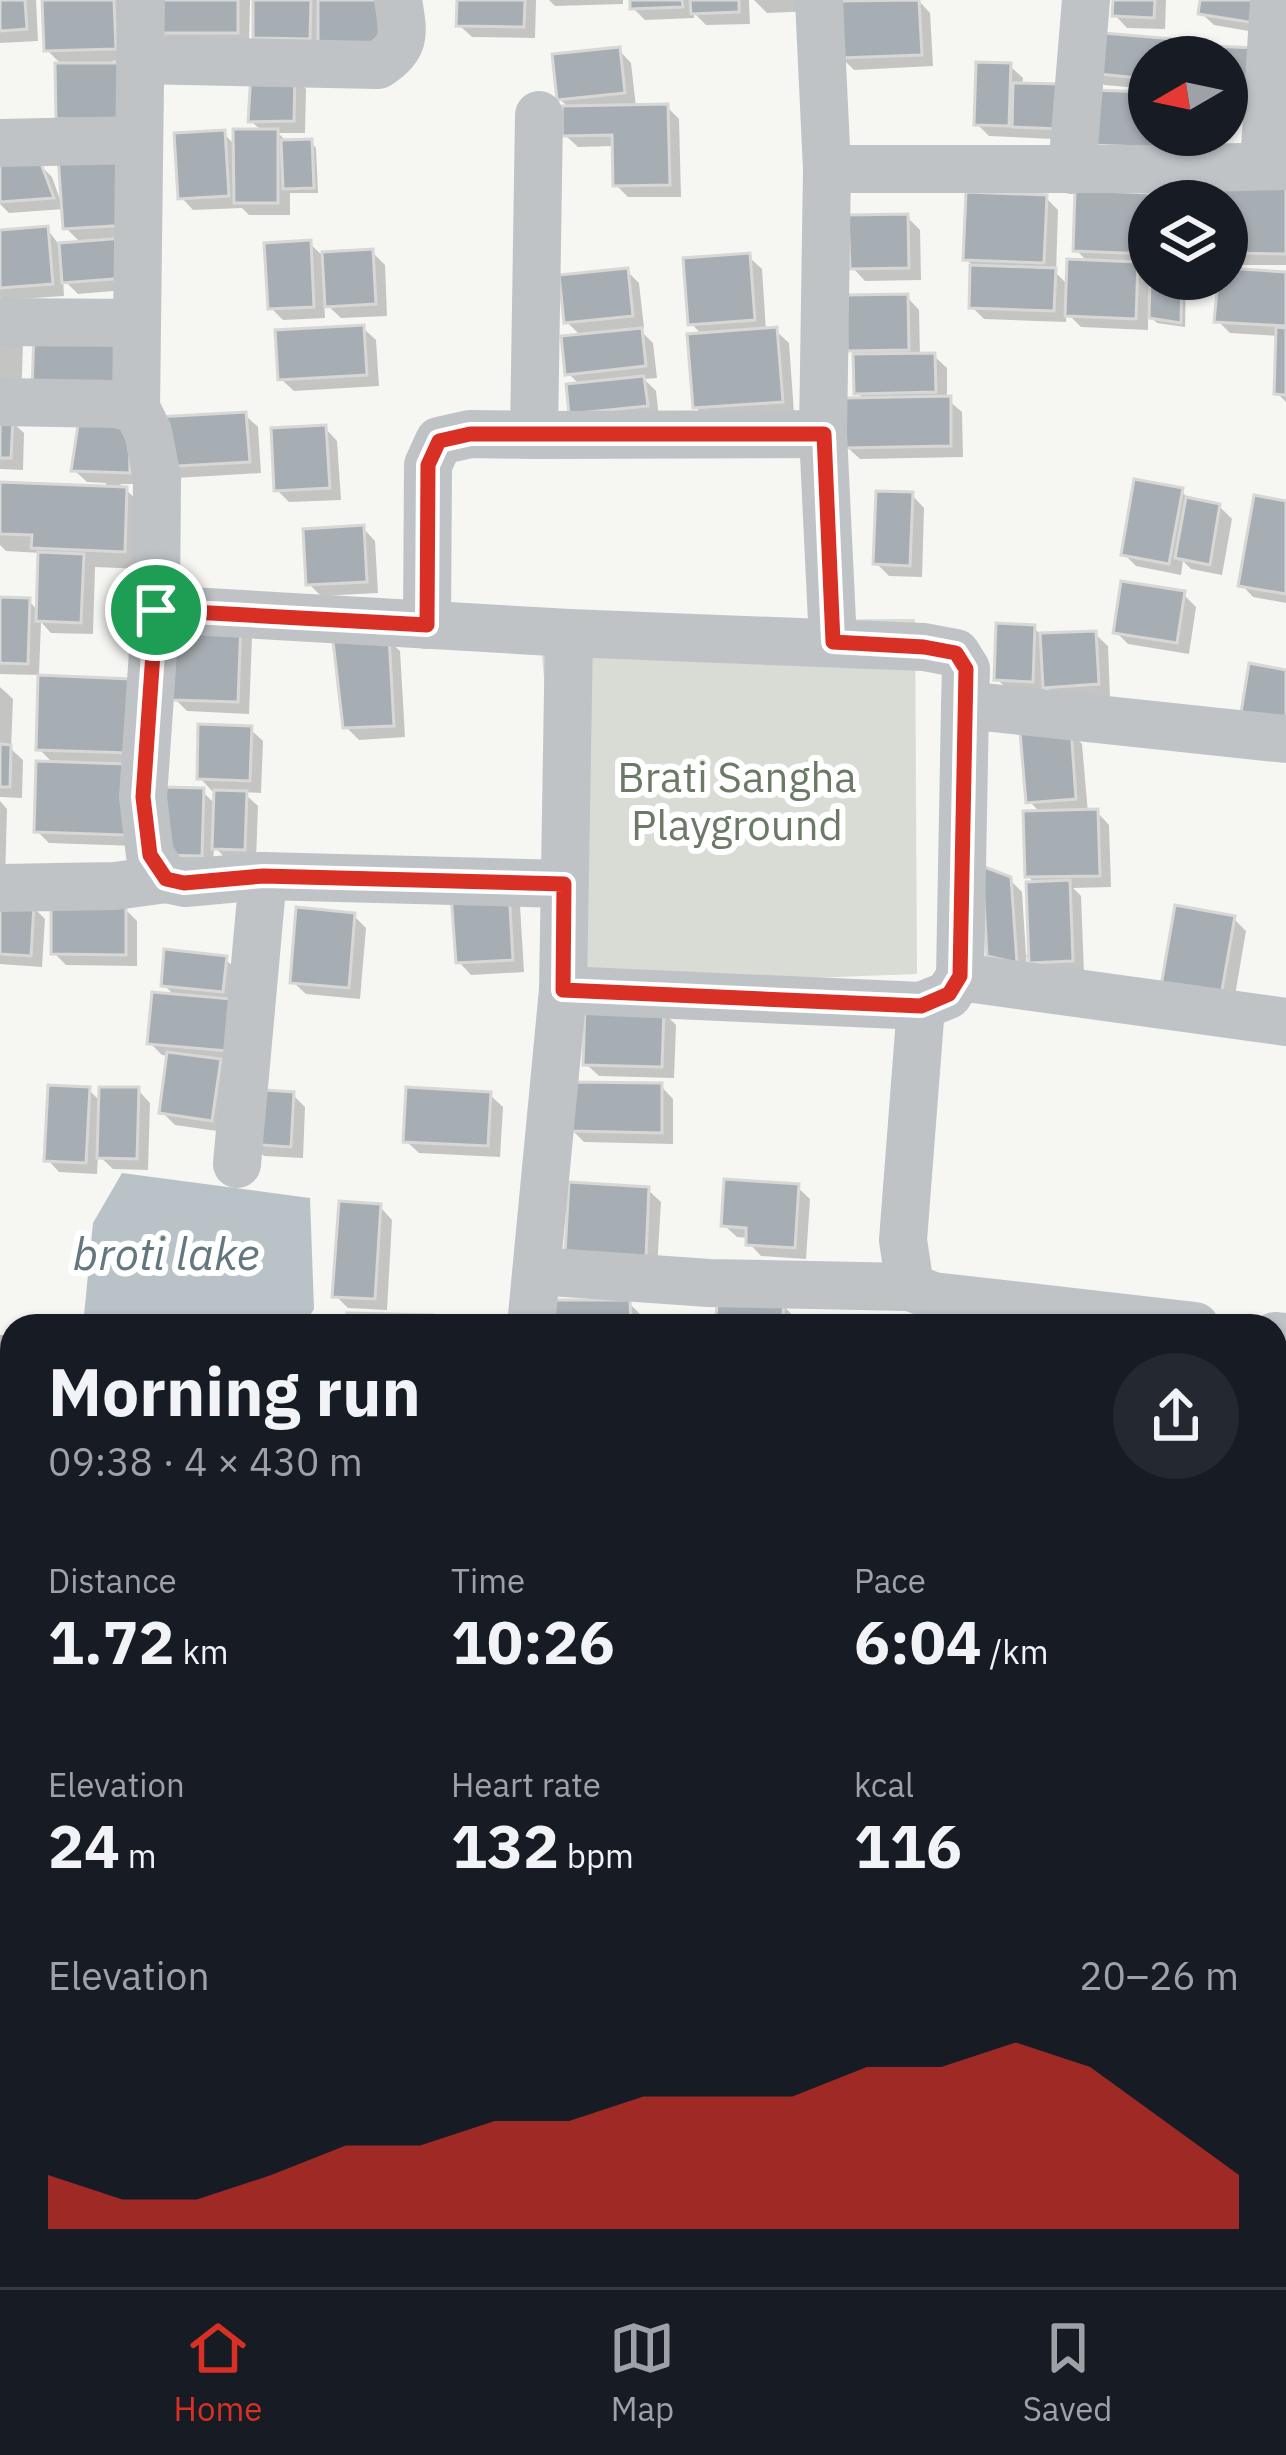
<!DOCTYPE html>
<html lang="en">
<head>
<meta charset="utf-8">
<style>
  :root { --surface:#171b24; --page:#242831; --text:#f1f3f6; --muted:#9ea1a6; --line:#363941; --accent:#d93025 }
  body { margin:0; font-family:"IBM Plex Sans",sans-serif; background:var(--page); color:var(--text); height:100vh; display:flex; flex-direction:column; font-size:45px; white-space:nowrap }
  * { box-sizing:border-box; margin:0 }
  p { font-size:39px; color:var(--muted) }
  .icon { flex:none; width:66px; height:66px; fill:none; stroke:currentColor; stroke-width:2; stroke-linecap:round; stroke-linejoin:round }
  .map { position:relative; flex:1; overflow:hidden }
  .sheet { position:absolute; left:0px; top:1314px; width:1287px; height:975px; display:flex; flex-direction:column; background:var(--surface); border-radius:36px 36px 0 0; box-shadow:0 3px 9px #0004 }
  .sheet>* { flex:none }
  .needle { width:78px; rotate:261deg }
  .fabs { position:absolute; left:1128px; top:36px; display:grid; gap:24px }
  .fabs a { display:grid; place-items:center; width:120px; height:120px; border-radius:50%; background:var(--surface); box-shadow:0 3px 9px #0004; font-size:60px }
  .pin { position:absolute; display:grid; place-items:center; width:102px; height:102px; color:#fff; margin:-51px; border:6px solid #fff; border-radius:50%; box-shadow:0 3px 12px #0007 }
  .round { display:grid; place-items:center; flex:none; width:126px; height:126px; border-radius:63px; background:var(--page) }
  .head { display:flex; align-items:center; justify-content:space-between; height:204px; padding:0 48px }
  h1 { font-size:66px; font-weight:700; line-height:90px }
  .stats { display:grid; grid-template-columns:repeat(3,1fr); gap:18px; height:204px; padding:12px 48px }
  .stats div { display:grid; align-content:center }
  .stats b { font-size:60px; font-weight:700 }
  .stats small { font-size:33px; font-weight:400 }
  .stats p { font-size:33px }
  .chart { height:336px; padding:24px 48px }
  .chart p { display:flex; justify-content:space-between }
  .chart svg { width:100%; height:216px; margin-top:12px; fill:var(--accent); opacity:.7 }
  .dock { display:flex; justify-content:space-around; align-items:center; height:168px; border-top:3px solid var(--line); background:var(--surface); font-size:33px; color:var(--muted) }
  .dock a { display:grid; justify-items:center; gap:6px }
  .dock .active { color:var(--accent) }
  .map>svg:first-child { display:block }
</style>
</head>
<body>
<div class="map">
<svg width="1286" height="2287" viewBox="0 0 1286 2287">
  <rect width="100%" height="100%" fill="#f6f6f3"/>
  <path fill="#d8dcd4" d="M915,619L917,974L571,987L539,621Z"/>
  <path fill="#b9c3c7" d="M122,1173L310,1198L314,1309L303,1326H83L93,1223Z"/>
  <g fill="#0003">
    <path d="M0,0H36L38,41L0,43Z"/>
    <path d="M45,0H124L127,60L112,61L130,79L63,66L47,50Z"/>
    <path d="M161,0H250L249,45L173,44L161,32Z"/>
    <path d="M256,0H399L398,55L268,49L256,37Z"/>
    <path d="M460,0H536L535,38L472,37L459,25Z"/>
    <path d="M549,0H623V4L555,6Z"/>
    <path d="M633,0H749L750,24L706,25L694,13V18L645,20L633,8Z"/>
    <path d="M754,0H813L814,11L767,13Z"/>
    <path d="M841,0H918L930,13L933,66L854,70L841,57Z"/>
    <path d="M1116,0H1166L1165,29L1127,28L1115,15Z"/>
    <path d="M1203,0H1274L1272,35L1214,25L1201,13Z"/>
    <path d="M1173,42L1185,57H1149V89L1104,85L1091,72Z"/>
    <path d="M619,50L631,63L636,107H667L679,119L681,197H628L616,185L615,146L578,147L565,135L570,109L560,99Z"/>
    <path d="M1256,51L1261,83L1227,82V57H1212Z"/>
    <path d="M1010,66L1023,78L1022,86L1074,140L989,136L977,124Z"/>
    <path d="M293,76L306,89L305,133H278L288,143L311,142L316,148L318,193H290V215H249L242,208L193,210L181,197L224,134L236,146L263,132L251,121Z"/>
    <path d="M1149,95V135H1182L1181,159L1105,157Z"/>
    <path d="M122,154L137,289L78,294L63,279L64,296L3,300L0,297V233L47,229L60,246L82,244L66,228L64,209L9,213L0,204V164H39L52,177L62,205Z"/>
    <path d="M1286,191V265H1227V201H1208Z"/>
    <path d="M1149,196L1154,201H1149V264H1136L1149,279H1186L1185,327L1157,323L1148,314V330L1081,327L1066,312V322L984,319L972,307L973,266L966,259L1046,198L1058,210L1056,273L1069,286L1089,263L1076,250Z"/>
    <path d="M907,217L920,230L921,280L865,281L853,268Z"/>
    <path d="M309,243L322,255L372,252L385,265L387,316L341,318L324,302L325,318L283,320L271,308Z"/>
    <path d="M749,257L762,269L766,331H776L789,343L794,413L708,419L695,407L703,336L691,323Z"/>
    <path d="M627,271L639,283L644,328H638L653,343L657,378L644,379L656,391L659,418L585,425L580,385L568,373L582,337L567,322Z"/>
    <path d="M1227,271L1286,275V402L1277,393L1279,336L1230,333L1217,320L1221,279H1227Z"/>
    <path d="M907,297L919,310L920,356H934L947,368V399L962,412L963,457L860,459L847,447L866,401L857,392L856,356L850,350Z"/>
    <path d="M363,328L376,340L379,386L294,391L281,379Z"/>
    <path d="M0,330L23,343L21,404L0,403Z"/>
    <path d="M245,415L258,427L261,473L176,478L163,466Z"/>
    <path d="M0,421H11L24,433L23,470L0,469Z"/>
    <path d="M325,428L337,441L341,500L289,502L277,490Z"/>
    <path d="M128,429L141,484H120L145,508L143,569L95,567L93,634L51,633L41,622L39,675L0,674V600L29,601L39,612L41,553L6,551L0,545V485L106,489V483L87,482L74,470Z"/>
    <path d="M1181,491L1191,501L1219,506L1232,519L1222,575L1191,569L1183,561L1181,575L1136,566L1124,554Z"/>
    <path d="M912,495L924,508L922,577L889,576L876,563Z"/>
    <path d="M1286,504V603L1253,597L1241,584Z"/>
    <path d="M363,528L375,541L378,593L321,596L309,584Z"/>
    <path d="M1183,594L1196,607L1189,654L1128,644L1116,632Z"/>
    <path d="M239,624L252,637L249,714L187,711L175,699Z"/>
    <path d="M1034,628L1042,636L1095,634L1108,646L1110,696L1058,699L1044,685V693L1010,692L997,679Z"/>
    <path d="M387,639L400,651L405,737L359,740L346,727Z"/>
    <path d="M131,682L137,846L49,843L37,831L55,765L39,749Z"/>
    <path d="M0,687L13,699L11,749L23,760L22,798L0,797Z"/>
    <path d="M250,729L263,741L261,793L243,792L258,806L256,861L227,860L214,846L213,867L164,854L202,791L216,805L217,791H212L200,778Z"/>
    <path d="M1070,731L1082,744L1088,813L1097,812L1109,825L1111,887L1073,888L1081,896L1084,973L1045,974L1026,956L1028,974L1003,968L1009,879L1022,892L1026,955H1032L1036,885L1028,876L1042,814L1029,801Z"/>
    <path d="M0,801L7,809L5,883H0Z"/>
    <path d="M454,897L520,906L524,972L471,975L459,962Z"/>
    <path d="M0,904L32,906L45,919L42,967L0,964Z"/>
    <path d="M125,909L137,921V966L66,965L54,953Z"/>
    <path d="M354,916L366,928L360,999L306,994L293,982Z"/>
    <path d="M1233,918L1246,931L1233,1007L1177,998Z"/>
    <path d="M225,959L238,971L239,1062L218,1060L232,1074L224,1132L175,1125L162,1112L169,1056L162,1055L150,1043L176,997L164,985Z"/>
    <path d="M663,1012L676,1025L674,1078L599,1076L586,1064Z"/>
    <path d="M661,1086L673,1099V1144L584,1142L572,1130Z"/>
    <path d="M89,1090L102,1103L138,1090L150,1103L148,1170L113,1169L98,1155L97,1174L59,1172L47,1159Z"/>
    <path d="M293,1095L305,1107L303,1158L264,1156L251,1143Z"/>
    <path d="M490,1095L503,1107L500,1157L419,1153L406,1141Z"/>
    <path d="M797,1187L810,1199L806,1259L761,1256L749,1243V1238L737,1237L724,1225Z"/>
    <path d="M648,1190L661,1202L657,1268L580,1264Z"/>
    <path d="M380,1207L392,1220L387,1310L348,1308L335,1295Z"/>
    <path d="M629,1303L642,1316V1326H554Z"/>
    <path d="M783,1305L795,1318L794,1326H718Z"/>
    <path d="M1275,1353L1286,1354V1434L1275,1433Z"/>
    <rect x="0" y="1455" width="12" height="66"/>
    <path d="M12,1533V1754L0,1755V1534Z"/>
    <path d="M1275,1819L1280,1885H1275Z"/>
    <rect x="0" y="1938" width="12" height="55"/>
    <path d="M1275,2225L1286,2228V2287H1274L1267,2280L1266,2287H1210L1202,2285L1194,2277H1275Z"/>
    <path d="M243,2277H304L302,2286Z"/>
    <path d="M488,2277H570V2287H489Z"/>
    <path d="M586,2277H636V2285L593,2284Z"/>
  </g>
  <g fill="#a7aeb3" stroke="#d7d7d5" stroke-width="3">
    <path d="M0,0H25L27,29L0,31Z"/>
    <path d="M42,0H114L116,49L44,51Z"/>
    <rect x="158" y="0" width="80" height="33"/>
    <path d="M253,0H311L310,39L253,38Z"/>
    <rect x="318" y="0" width="69" height="43"/>
    <path d="M457,0H525L524,27L456,26Z"/>
    <path d="M630,0H682L683,7L630,9Z"/>
    <path d="M690,0H739V12L691,14Z"/>
    <path d="M919,0L922,55L839,58L836,1Z"/>
    <path d="M1113,0H1155L1154,18L1112,16Z"/>
    <path d="M1200,0H1262L1261,24L1198,14Z"/>
    <path d="M1092,32L1174,39L1172,57H1149V79L1088,73Z"/>
    <path d="M1209,46L1258,48L1256,79L1227,78V57H1209Z"/>
    <path d="M620,47L625,93L557,100L552,54Z"/>
    <path d="M976,62L1011,63L1009,126L974,125Z"/>
    <path d="M55,63H119V119H56Z"/>
    <path d="M251,73L295,74L294,121L248,122Z"/>
    <path d="M1013,83L1064,84L1062,129L1012,127Z"/>
    <path d="M1092,90L1149,92V135H1170V148L1090,145Z"/>
    <path d="M668,104L670,185L613,186L612,135L562,136V106Z"/>
    <path d="M233,129H278V203H234Z"/>
    <path d="M225,130L229,196L178,199L174,133Z"/>
    <path d="M312,139L314,188L283,189L281,140Z"/>
    <path d="M123,151L129,225L63,229L58,156Z"/>
    <path d="M0,161H40L54,198L0,202Z"/>
    <path d="M1205,187L1286,188V254L1227,253V201H1205Z"/>
    <path d="M1075,190L1150,193L1148,254L1073,251Z"/>
    <path d="M966,192L1047,195L1044,263L963,260Z"/>
    <path d="M908,214L909,268L850,269L848,215Z"/>
    <path d="M48,226L53,284L0,288V230Z"/>
    <path d="M123,238L126,278L62,283L59,243Z"/>
    <path d="M311,240L314,307L268,309L264,243Z"/>
    <path d="M373,249L376,304L325,307L322,252Z"/>
    <path d="M750,253L755,320L688,325L683,258Z"/>
    <path d="M1067,259L1138,262L1136,319L1065,316Z"/>
    <path d="M970,265L1056,268L1054,311L969,308Z"/>
    <path d="M628,268L633,316L564,323L559,275Z"/>
    <path d="M1227,268L1286,272V326L1214,322L1218,279H1227Z"/>
    <path d="M1150,279H1182L1181,323L1149,318Z"/>
    <path d="M908,294L909,350L847,351L846,295Z"/>
    <path d="M364,325L367,375L278,380L275,330Z"/>
    <path d="M777,327L783,402L693,408L687,334Z"/>
    <path d="M1276,327L1286,328V395L1274,394Z"/>
    <path d="M642,328L646,366L565,375L561,336Z"/>
    <path d="M34,333L119,336L117,392L32,389Z"/>
    <path d="M935,353L936,392L854,394L853,354Z"/>
    <path d="M644,376L648,406L569,414L566,384Z"/>
    <path d="M951,396V446L844,448V398Z"/>
    <path d="M246,412L250,462L160,467L157,417Z"/>
    <path d="M0,418H13L11,458H0Z"/>
    <path d="M78,425L129,426L130,473L71,471Z"/>
    <path d="M326,425L330,488L274,491L271,428Z"/>
    <path d="M1134,479L1183,488L1169,564L1121,555Z"/>
    <path d="M0,482L127,487L125,552L31,548L32,535L0,534Z"/>
    <path d="M876,491L913,492L910,566L873,564Z"/>
    <path d="M1254,495L1286,501V594L1238,586Z"/>
    <path d="M1186,497L1220,504L1210,565L1175,558Z"/>
    <path d="M364,525L367,582L306,585L303,529Z"/>
    <path d="M38,552L84,554L81,623L36,621Z"/>
    <path d="M1121,581L1185,591L1177,643L1113,633Z"/>
    <path d="M0,597L30,598L28,664L0,663Z"/>
    <path d="M174,619L241,621L238,702L172,700Z"/>
    <path d="M996,623L1035,625L1033,682L994,680Z"/>
    <path d="M1096,631L1099,684L1043,688L1040,633Z"/>
    <path d="M332,632L389,636L394,726L343,728Z"/>
    <path d="M1249,663L1286,670V733L1239,725Z"/>
    <path d="M38,675L132,679L130,753L36,750Z"/>
    <path d="M198,724L252,726L250,781L197,779Z"/>
    <path d="M1071,728L1076,799L1026,803L1020,732Z"/>
    <path d="M0,744L11,745L10,787H0Z"/>
    <path d="M36,761L127,764L125,835L34,832Z"/>
    <path d="M163,787L204,788L202,856L161,855Z"/>
    <path d="M214,790L247,791L245,850L212,849Z"/>
    <path d="M1098,809L1100,876L1025,877L1023,811Z"/>
    <path d="M982,866L1011,877L1017,963L987,956Z"/>
    <path d="M1070,880L1073,961L1029,963L1026,882Z"/>
    <path d="M509,890L513,960L456,963L451,894Z"/>
    <path d="M0,901L34,904L31,956L0,954Z"/>
    <path d="M51,905L126,906V955L51,954Z"/>
    <path d="M1175,905L1235,916L1221,996L1161,986Z"/>
    <path d="M296,907L355,913L349,988L290,983Z"/>
    <path d="M164,949L227,956L223,992L161,986Z"/>
    <path d="M152,992L232,999L227,1051L147,1044Z"/>
    <path d="M585,1006L664,1009L662,1067L583,1065Z"/>
    <path d="M167,1052L221,1059L212,1121L159,1113Z"/>
    <path d="M569,1082L662,1083V1133L569,1131Z"/>
    <path d="M48,1085L90,1087L86,1163L44,1161Z"/>
    <path d="M99,1087H139L137,1159L97,1158Z"/>
    <path d="M406,1087L491,1092L488,1146L403,1142Z"/>
    <path d="M251,1089L294,1092L291,1147L248,1144Z"/>
    <path d="M724,1179L799,1184L795,1248L746,1245V1228L721,1226Z"/>
    <path d="M569,1182L649,1187L646,1257L565,1253Z"/>
    <path d="M339,1201L381,1204L375,1299L332,1297Z"/>
    <path d="M718,1296L784,1303L782,1326H715Z"/>
    <path d="M551,1300H630L631,1326H551Z"/>
    <path d="M347,1313L433,1315V1326H346Z"/>
    <path d="M1275,1350L1286,1351V1424L1275,1423Z"/>
    <path d="M0,1452H12V1511L0,1510Z"/>
    <path d="M12,1530V1595L0,1596V1531Z"/>
    <path d="M12,1605V1666L0,1668V1607Z"/>
    <path d="M12,1672V1741L0,1742V1673Z"/>
    <rect x="0" y="1935" width="12" height="47"/>
    <path d="M1279,2064L1286,2065V2113L1275,2111Z"/>
    <path d="M1278,2224L1286,2225V2287L1266,2283L1267,2277H1275V2240Z"/>
    <path d="M485,2277H558L557,2287L484,2286Z"/>
  </g>
  <g fill="none" stroke-linecap="round" stroke-linejoin="round">
    <g stroke="#bfc3c6" stroke-width="48">
      <path d="M141,0L136,408L148,432L157,478L156,609L143,797L150,855L166,879L185,883L263,876L564,884"/>
      <path d="M140,60L378,65C408,46 403,32 398,0"/>
      <path d="M539,115L534,435L823,434L827,169L819,0"/>
      <path d="M0,143L139,140"/>
      <path d="M1264,166L1274,0"/>
      <path d="M827,169H1156L1286,166"/>
      <path d="M1072,170L1086,0"/>
      <path d="M0,322L137,323"/>
      <path d="M0,402L114,404L136,408"/>
      <path d="M823,434L833,642"/>
      <path d="M156,609L569,633L924,647L956,653L966,669L965,705"/>
      <path d="M427,625L428,465L439,441L470,434L534,435"/>
      <path d="M0,888L115,886L166,879"/>
      <path d="M960,977L965,705L1286,739"/>
      <path d="M563,990L921,1006L948,995L960,977L1286,1022"/>
      <path d="M921,1006L903,1240L910,1287L933,1296L1195,1326"/>
      <path d="M237,1164L263,876"/>
      <path d="M537,1271L709,1283L910,1287"/>
      <path d="M531,1326L563,990L569,633"/>
      <path d="M1275,1336L1286,1337"/>
      <path d="M0,1359L12,1360"/>
      <path d="M1275,1763L1286,1765"/>
      <path d="M1275,2137L1286,2139"/>
      <path d="M0,2142L12,2150"/>
      <path d="M202,2277L216,2287"/>
      <path d="M468,2287L469,2277"/>
    </g>
  </g>
  <g fill="none" stroke-linecap="round" stroke-linejoin="round">
    <defs>
      <path id="route" d="M470,434H824L833,642L924,647L956,653L966,669L960,976L949,994L921,1006L563,990L564,884L263,876L184,883L166,879L150,855L143,797L156,610L427,625L428,465L439,441Z"/>
    </defs>
    <use href="#route" stroke="#fff" stroke-width="24"/>
    <use href="#route" stroke="#d93025" stroke-width="15"/>
  </g>
  <g text-anchor="middle" dominant-baseline="central" stroke-width="12" stroke-linejoin="round" paint-order="stroke">
    <g font-size="42" fill="#6b7966" stroke="#fff">
      <text x="737" y="776">Brati Sangha<tspan x="737" dy="48">Playground</tspan></text>
    </g>
    <g font-size="45" font-style="italic" fill="#63777e" stroke="#fff">
      <text x="166" y="1253">broti lake</text>
    </g>
  </g>
</svg>
<div class="fabs">
<a><svg class="needle" viewBox="-14 -14 28 28"><path d="M0-13l5 13h-10z" fill="#e53935"/><path d="M0 13l5-13h-10z" fill="#9ea1a6"/></svg></a>
<a><svg class="icon" aria-label="layers" viewBox="0 0 24 24"><path d="M12 4l9 5-9 5-9-5zM3 14l9 5 9-5"/></svg></a>
</div>
<div class="pin" style="left:156px;top:610px;background:#1e9e55"><svg class="icon" aria-label="arrive" viewBox="0 0 24 24"><path d="M6 21V4h12l-3 4 3 4H6"/></svg></div>
<section class="sheet">
<div class="head"><div><h1>Morning run</h1><p>09:38 · 4 × 430 m</p></div><a class="round"><svg class="icon" aria-label="share" viewBox="0 0 24 24"><path d="M12 15V3M7 8l5-5 5 5M5 13v7h14v-7"/></svg></a></div>
<div class="stats">
<div><p>Distance</p><b>1.72<small> km</small></b></div>
<div><p>Time</p><b>10:26</b></div>
<div><p>Pace</p><b>6:04<small> /km</small></b></div>
</div>
<div class="stats">
<div><p>Elevation</p><b>24<small> m</small></b></div>
<div><p>Heart rate</p><b>132<small> bpm</small></b></div>
<div><p>kcal</p><b>116</b></div>
</div>
<div class="chart"><p><span>Elevation</span>20–26 m</p>
<svg viewBox="0 0 160 44" preserveAspectRatio="none"><path d="M0 44V33L10 38L20 38L30 33L40 27L50 27L60 22L70 22L80 17L90 17L100 17L110 11L120 11L130 6L140 11L150 22L160 33V44z"/></svg>
</div>
</section>
</div>
<nav class="dock">
<a class="active"><svg class="icon" aria-label="home" viewBox="0 0 24 24"><path d="M3 11l9-7 9 7M6 9v11h12V9"/></svg>Home</a>
<a><svg class="icon" aria-label="map" viewBox="0 0 24 24"><path d="M3 6l6-2 6 2 6-2v14l-6 2-6-2-6 2zM9 4v14M15 6v14"/></svg>Map</a>
<a><svg class="icon" aria-label="saved" viewBox="0 0 24 24"><path d="M7 4h10v16l-5-4-5 4z"/></svg>Saved</a>
</nav>
</body>
</html>
